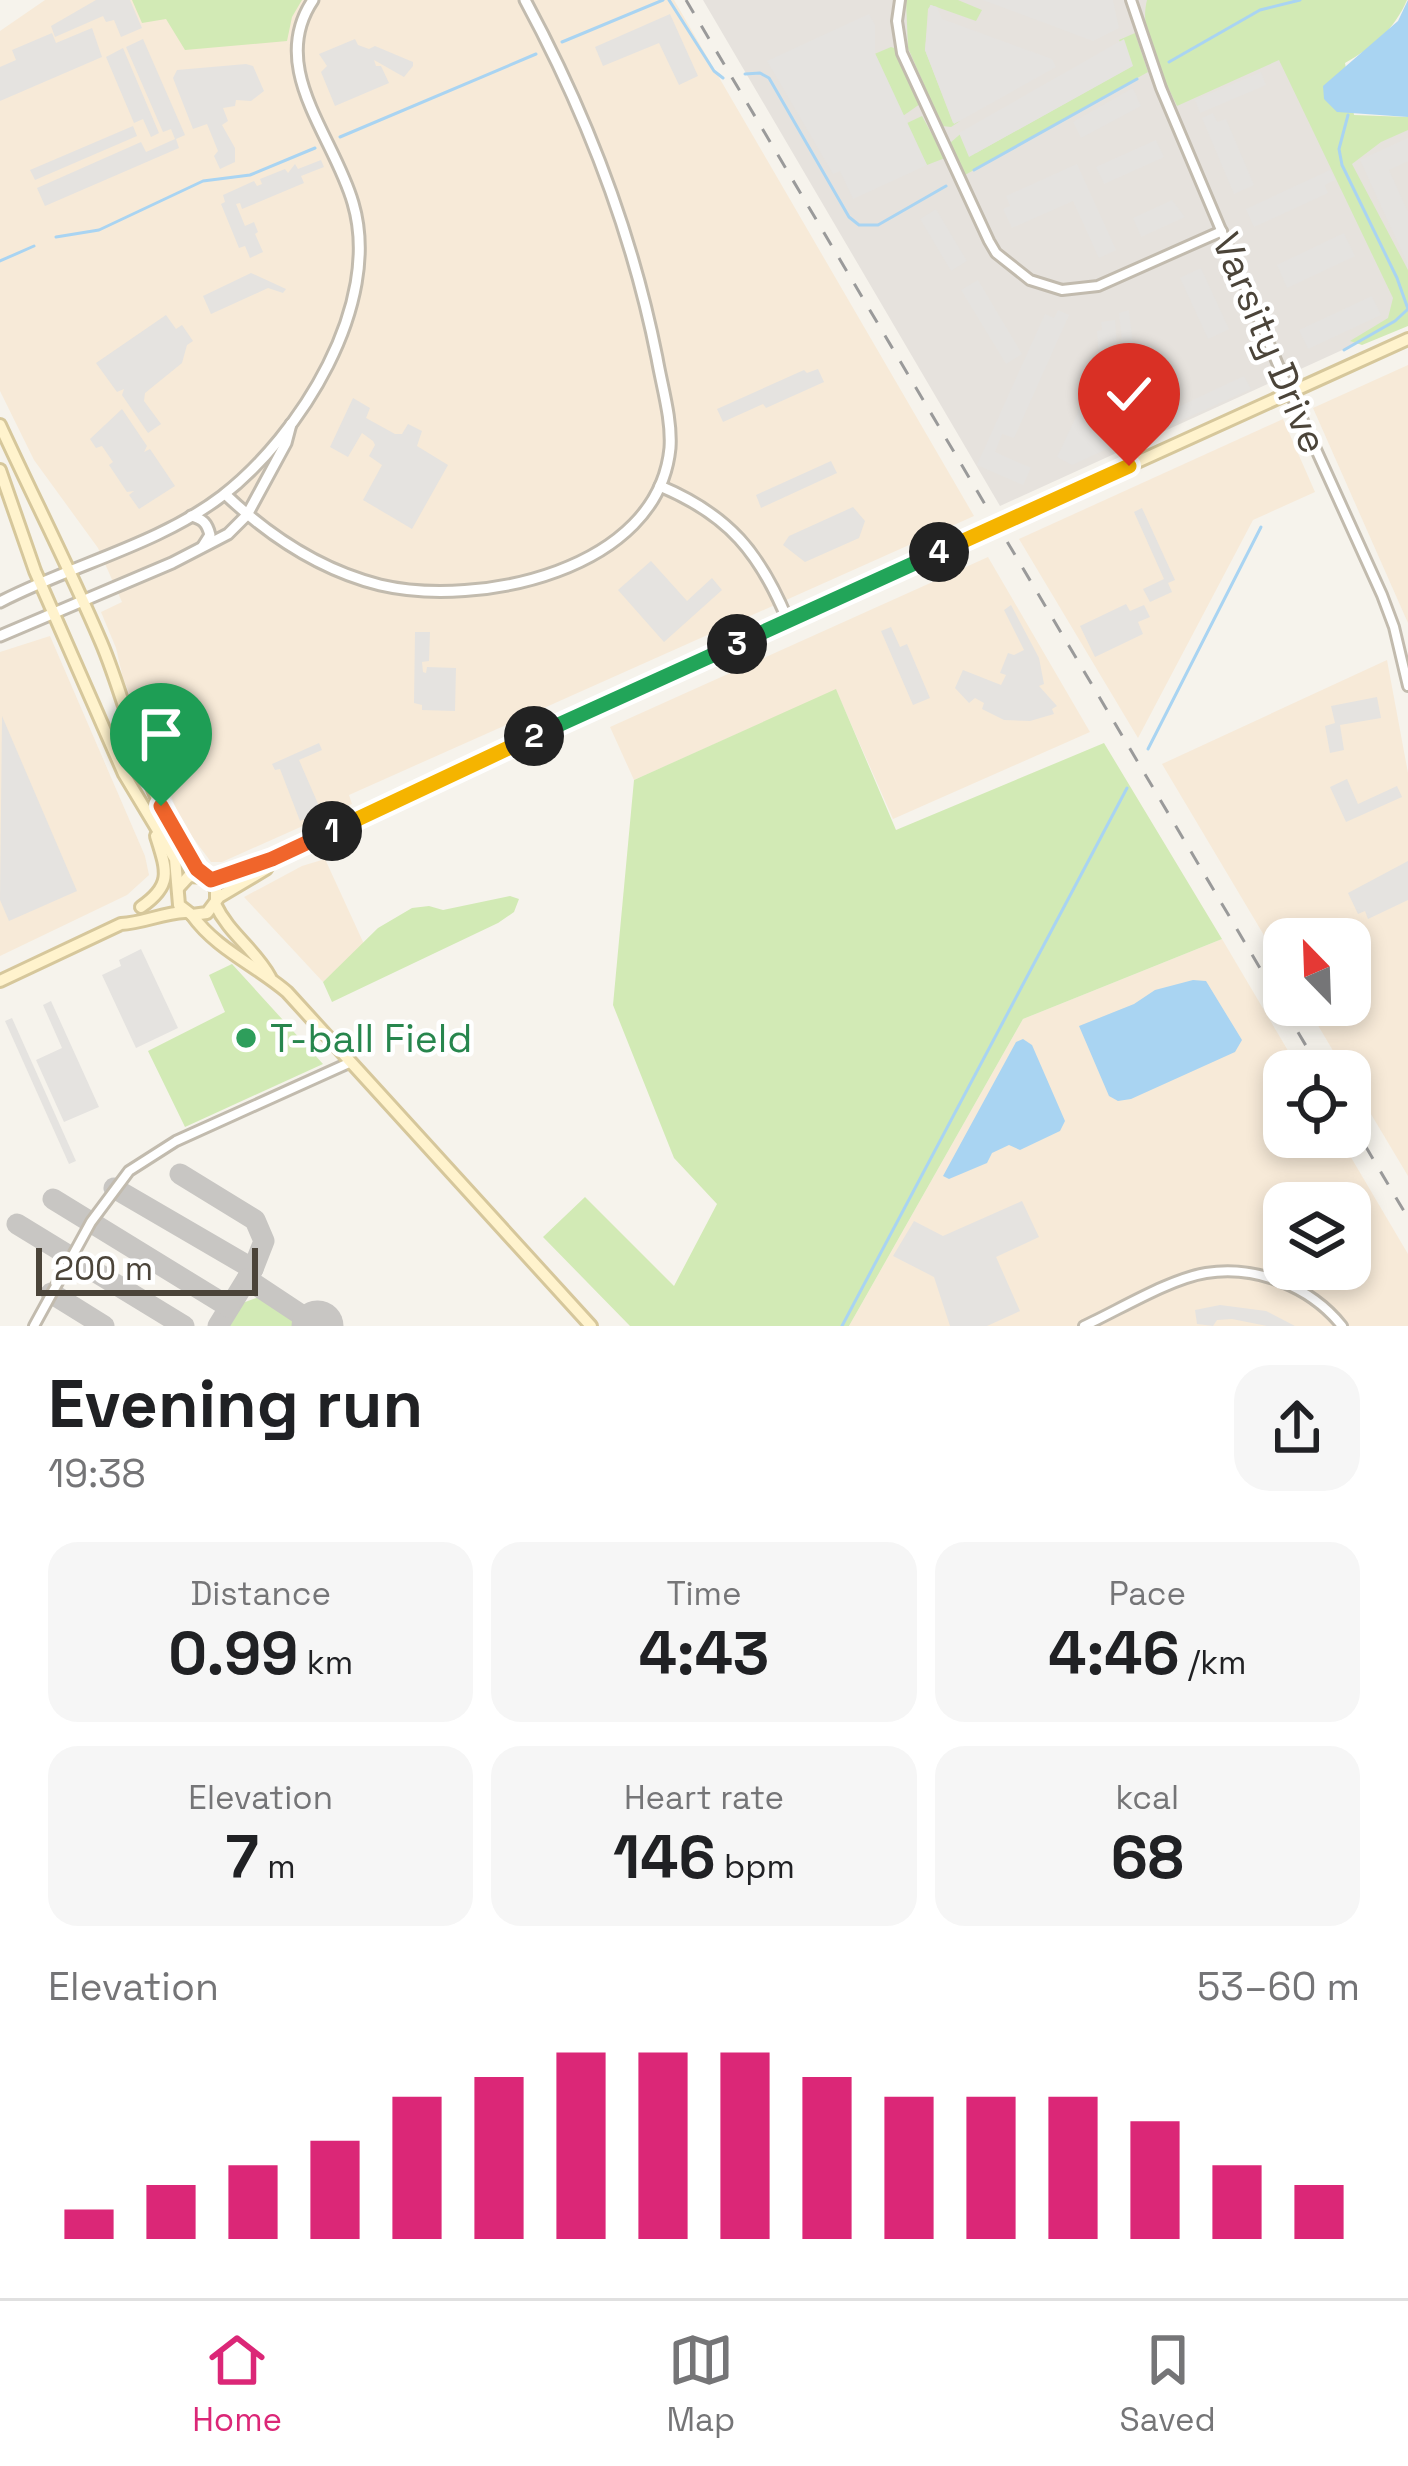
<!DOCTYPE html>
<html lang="en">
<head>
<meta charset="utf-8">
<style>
  :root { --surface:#fff; --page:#f6f6f6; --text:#202124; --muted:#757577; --line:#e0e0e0; --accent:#db2777 }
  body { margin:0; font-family:"Space Grotesk",sans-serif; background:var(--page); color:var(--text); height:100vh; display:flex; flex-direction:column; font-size:45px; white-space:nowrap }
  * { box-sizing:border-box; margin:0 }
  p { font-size:39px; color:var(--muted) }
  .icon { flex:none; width:66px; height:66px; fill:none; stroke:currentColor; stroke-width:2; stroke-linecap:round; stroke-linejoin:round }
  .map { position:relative; height:1326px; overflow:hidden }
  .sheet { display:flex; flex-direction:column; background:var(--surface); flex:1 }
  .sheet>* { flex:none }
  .needle { width:78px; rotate:337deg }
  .controls { position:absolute; left:1263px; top:918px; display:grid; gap:24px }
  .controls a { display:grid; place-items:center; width:108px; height:108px; border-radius:24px; background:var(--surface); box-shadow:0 6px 18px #0003; font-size:60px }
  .scale { position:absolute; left:36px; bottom:30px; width:222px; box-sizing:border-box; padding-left:12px; border:6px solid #4b4439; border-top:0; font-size:33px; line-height:42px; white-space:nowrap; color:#4b4439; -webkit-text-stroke:9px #fff; paint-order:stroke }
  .pin { position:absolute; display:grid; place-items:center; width:102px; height:102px; color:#fff; margin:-123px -51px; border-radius:50% 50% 50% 0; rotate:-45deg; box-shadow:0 0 12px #0007 }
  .pin .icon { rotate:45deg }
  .km { position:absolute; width:60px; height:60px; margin:-30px; border-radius:50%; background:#222; color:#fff; font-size:33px; line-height:60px; text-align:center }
  .round { display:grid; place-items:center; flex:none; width:126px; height:126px; border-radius:36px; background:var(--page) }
  .headline { display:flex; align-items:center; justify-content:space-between; height:204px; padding:0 48px }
  h1 { font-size:66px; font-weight:600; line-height:90px }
  .figures { display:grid; grid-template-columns:repeat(3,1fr); gap:18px; height:204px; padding:12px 48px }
  .figures div { display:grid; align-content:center; border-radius:30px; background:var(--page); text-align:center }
  .figures b { font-size:60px; font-weight:600 }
  .figures small { font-size:33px; font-weight:400 }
  .figures p { font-size:33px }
  .chart { height:336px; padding:24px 48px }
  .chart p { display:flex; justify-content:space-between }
  .chart svg { width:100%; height:216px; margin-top:12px; stroke:var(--accent); stroke-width:6 }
  .tabs { display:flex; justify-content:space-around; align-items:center; height:168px; border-top:3px solid var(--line); background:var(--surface); font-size:33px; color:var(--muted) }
  .tabs a { display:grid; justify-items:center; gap:6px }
  .tabs .current { color:var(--accent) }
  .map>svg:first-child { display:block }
</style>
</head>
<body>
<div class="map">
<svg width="1408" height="1326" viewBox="0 0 1408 1326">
  <rect width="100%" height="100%" fill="#f6f3ec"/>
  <g fill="#f7ead8" fill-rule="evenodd">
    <path d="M45,0H674L974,516L349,795L352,804L222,862H211L182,823L123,678L116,648L101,612L122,602L98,548L34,460L0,391V31Z"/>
    <path d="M1408,365V623L1313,408Z"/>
    <path d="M1283,419L1315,492L1253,520L1138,738L1019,539Z"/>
    <path d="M988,557L1090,732L893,819L836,690L634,780L610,727Z"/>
    <path d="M50,636L145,856L149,875L127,895L0,956V652Z"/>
    <path d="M1387,660L1408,773V1176L1350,1079V1071H1345L1306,1005H1350V939H1284V969L1162,764Z"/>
    <path d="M325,859L364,944L323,982L244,897L302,866Z"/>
    <path d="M1222,939L1300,1071H1284V1137H1339L1408,1254V1326H849L1023,1019ZM1284,1203H1350V1269H1284Z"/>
  </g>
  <path fill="#e6e2dd" d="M703,0H1265L1334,158L1408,124V320L1000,506Z"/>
  <g fill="#d2eab5">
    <path d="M132,0H302L292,17L287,41L185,50L166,19L142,23Z"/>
    <path d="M906,0H958L982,10L976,21L931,5L928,9L925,50L953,123L960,121L951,127L942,126L908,48Z"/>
    <path d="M1147,0H1407C1394,30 1373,47 1345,63L1354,115L1408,117V130L1381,142L1352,164L1408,270V326L1362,345L1350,341L1388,318L1393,298L1279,60L1177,106C1163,75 1138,35 1147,0Z"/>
    <path d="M1135,33L1148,72L965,175L950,143L965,130L976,153L1132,66L1119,40Z"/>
    <path d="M891,47L897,49L920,104L900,118L872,55Z"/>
    <path d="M922,116L945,158L927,165L905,124Z"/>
    <path d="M836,689L896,830L1104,743L1222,939L1023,1019L849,1326H630L543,1237L585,1197L674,1286L717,1204L674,1158L613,1005L634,780Z"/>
    <path d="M510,896L519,899L514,912L498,923L332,1002L323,982L378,928L412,908L429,906L443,910Z"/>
    <path d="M232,964L323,1064L185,1127L148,1051L225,1012L209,975Z"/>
    <path d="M259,1297L287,1309L296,1326H223L237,1305Z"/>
  </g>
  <g fill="#e5e3e0">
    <path d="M96,0H130L142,28L121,37L114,20L106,22L103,16L55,37L51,26Z"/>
    <path d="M983,0H1113L1119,28L1093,41Z"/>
    <path d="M930,5L937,7L942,19L1052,59L1056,67L954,124L925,50Z"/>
    <path d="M670,14L698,76L679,85L659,43L603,66L595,47Z"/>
    <path d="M869,14L875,25V53L927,165L853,199L840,171L833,174L767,61Z"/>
    <path d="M92,28L102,57L0,101V67L16,60L12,50L52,33L56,43Z"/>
    <path d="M143,39L185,135L176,139L179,148L45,206L37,188L141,142L146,152L175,139L171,129L163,132L126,47Z"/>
    <path d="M355,39L358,45L369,49L375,46L413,62V66L404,77L374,60L376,66H381L389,83L335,106L321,72L327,66L319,54Z"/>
    <path d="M1124,39L1133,66L969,157L959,133Z"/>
    <path d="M123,48L159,133L151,137L143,119L134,123L106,57Z"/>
    <path d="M246,64L253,66L264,91L251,101L236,100L235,106L223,108L228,121L222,125L235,148V162L220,169L214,156L218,151L207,124L193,129L173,78L177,70Z"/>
    <path d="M1261,72L1266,85L1200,113L1195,100Z"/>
    <path d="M1133,88L1141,106L1081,138L1073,122Z"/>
    <path d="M1213,113L1217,122L1226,119L1254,185L1234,194L1202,118Z"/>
    <path d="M133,126L137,136L35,180L30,170Z"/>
    <path d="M1408,138V161L1389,170L1408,212V265L1360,160Z"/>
    <path d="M1156,140L1164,157L1104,184L1096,167Z"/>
    <path d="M321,160L324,167L301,176L304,183L242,209L240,203L236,204L245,226L254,222L258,232L255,234L263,252L250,258L245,246L239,248L221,204L225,202L223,195L254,181L257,186L262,184L260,179L285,169L288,173L295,164L298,169Z"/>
    <path d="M1077,164L1116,250L1099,258L1073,201L1012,228L1003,209L1010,206L1006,196Z"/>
    <path d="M1330,170L1335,180L1325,185L1328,193L1254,227L1246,209Z"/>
    <path d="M1172,200L1185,217L1141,237L1133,218Z"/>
    <path d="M936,209L967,261L951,271L920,219Z"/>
    <path d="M1344,233L1355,256L1287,288L1277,265Z"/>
    <path d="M1201,268L1229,329L1208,339L1180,278Z"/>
    <path d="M251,273L286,289L283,293L268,288L211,314L203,296Z"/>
    <path d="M978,280L1022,354L1006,364L961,290Z"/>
    <path d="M1372,296L1381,315L1308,349L1299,330Z"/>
    <path d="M1058,310L1069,315L1014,438L1002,434L995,452L1031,468L1023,485L977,465L1045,314L1054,318Z"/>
    <path d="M1129,310L1142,424L1244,376L1251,389L1133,442L1119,313Z"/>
    <path d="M166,315L176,329L182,325L193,341L187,345L182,363L145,393L144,401L161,424L148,433L122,395L124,389L117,392L96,363Z"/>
    <path d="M1115,320L1124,441L1072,465L1057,457L1100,366L1097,331L1102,330L1101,322Z"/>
    <path d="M818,369L824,382L766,408L763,404L723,422L717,409L804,370L807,373Z"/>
    <path d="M353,398L370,408L366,418L395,434H402L408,424L422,431L417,446L448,465L412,529L363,500L382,465L369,456L375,445L373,441L362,433L348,457L330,447Z"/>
    <path d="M122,409L147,446L144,452L150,449L175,486L139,509L129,495L134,491L127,492L109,465L113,462L102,446L96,448L90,439Z"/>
    <path d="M831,461L837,473L761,508L756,495Z"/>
    <path d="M853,507L865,521L859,538L805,562L783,545L789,536Z"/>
    <path d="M1142,508L1175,580L1168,583L1172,592L1150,602L1143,589L1164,579L1134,512Z"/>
    <path d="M651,561L687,601L712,578L722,590L664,642L618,590Z"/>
    <path d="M1126,604L1130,611L1144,605L1150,617L1138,622L1143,634L1095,657L1080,626Z"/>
    <path d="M1011,605L1039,658L1044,684L1039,686L1057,706L1052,709L1054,714L1030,721L1004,720L982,709L984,703L975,698L969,703L955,688L963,670L1001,685L1006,675L1000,673L1008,653L1014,655L1024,650L1004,610Z"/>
    <path d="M891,627L900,647L907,644L930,698L913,705L881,631Z"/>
    <path d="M415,632H430L429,661L422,662L423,672L426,673L427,667L456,668L455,711L422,710V705L414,703Z"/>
    <path d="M1377,697L1381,718L1340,725L1344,750L1330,753L1325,726L1335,723L1331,706Z"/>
    <path d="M2,716L77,891L9,921L0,900Z"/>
    <path d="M319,743L322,750L299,760L319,806L323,804L326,810L300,821L280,769L275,770L272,764Z"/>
    <path d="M1347,779L1358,804L1397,786L1402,797L1346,822L1330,787Z"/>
    <path d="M1408,861V900L1368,919L1365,911L1358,914L1348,893Z"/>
    <path d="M141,949L178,1028L136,1048L102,975L121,966L119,960Z"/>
    <path d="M51,1001L99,1107L64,1122L36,1060L62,1048L43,1005Z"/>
    <path d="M12,1018L76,1161L69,1164L5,1021Z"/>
    <path d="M1022,1201L1039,1237L996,1257L1020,1311L987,1326H950L934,1277L893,1256L914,1221L943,1236Z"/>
    <path d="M1220,1305L1266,1311L1295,1326H1267L1232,1319L1217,1320L1213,1326L1197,1324L1195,1310Z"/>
  </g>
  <g fill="#a9d4f2">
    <path d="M1408,0V117L1337,112L1324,99L1323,86L1398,21Z"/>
    <path d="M1193,980L1206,981L1242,1040L1235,1052L1131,1099L1118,1101L1109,1096L1079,1026L1134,1004L1155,990Z"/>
    <path d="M1023,1039L1032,1045L1065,1121L1060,1131L1020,1150L1009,1145L992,1153L987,1163L949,1179L943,1176L1016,1042Z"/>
  </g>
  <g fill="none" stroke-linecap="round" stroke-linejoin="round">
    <g stroke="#a9d4f2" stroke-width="3">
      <path d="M669,0L714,71L723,78"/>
      <path d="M562,42L663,0"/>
      <path d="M1169,62L1260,10L1300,0"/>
      <path d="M745,74L760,73L769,78L849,217L859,225H878L946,186"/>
      <path d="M340,137L536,54"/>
      <path d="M974,170L1137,79"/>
      <path d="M56,237L99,230L203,181L250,175L315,148"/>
      <path d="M0,261L34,246"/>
      <path d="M1344,350L1395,321L1408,309L1397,278L1342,165L1339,149L1348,115"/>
      <path d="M1148,749L1261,527"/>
      <path d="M842,1326L1127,788"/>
    </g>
    <g stroke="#c8c6c3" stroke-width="21">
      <path d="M180,1174L255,1220L264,1241L253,1269L218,1326"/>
      <path d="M114,1188L253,1269"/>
      <path d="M53,1199L229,1307"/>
      <path d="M17,1224L184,1326"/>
      <path d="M247,1279L318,1326"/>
      <path d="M51,1293L104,1326"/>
    </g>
    <path stroke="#c8c6c3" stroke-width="51" d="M317,1326H318"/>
    <defs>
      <g id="minor">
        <path d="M900,0L897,21L902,53L989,241L996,253L1030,280L1062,290L1098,286L1222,231"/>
        <path d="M1131,0L1161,88L1284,379L1382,595L1394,627L1408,686"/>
        <path d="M34,1326L91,1222L129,1171L176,1141L351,1062"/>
        <path d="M1084,1326C1119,1310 1169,1279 1206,1273C1257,1265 1311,1287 1342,1326"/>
      </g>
      <g id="tertiary">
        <path d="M660,486C729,515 760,553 788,621"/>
        <path d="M225,494C269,536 320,570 380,585C478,608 658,571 670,448C672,419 662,387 657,358C632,232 586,113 525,0"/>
        <path d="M191,516C203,519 207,523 210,535L203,546"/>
        <path d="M0,602C71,565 158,545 222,496C300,436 383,304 353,203C334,136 267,68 313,0"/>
        <path d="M0,636L172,563L228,534L247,515L286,443L291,424"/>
      </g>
      <g id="secondary">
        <path d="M0,425C33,497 70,569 101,642C130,709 152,826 205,877"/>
        <path d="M0,470L35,571L124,774L175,859L179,905L192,915L207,913L219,897L266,869L272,859"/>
        <path d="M209,879L231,875L272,859L617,698L1408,339"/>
        <path d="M178,888L189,876L205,877L216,889V900"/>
        <path d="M215,904C229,934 255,949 270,977"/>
        <path d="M141,907C173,885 167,871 156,836"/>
        <path d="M192,915C216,949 257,966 287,992L591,1326"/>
        <path d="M0,981L121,924C143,923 162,913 185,912"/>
      </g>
    </defs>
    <use href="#minor" stroke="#c2bbae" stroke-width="14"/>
    <use href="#tertiary" stroke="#c2bbae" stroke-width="15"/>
    <use href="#secondary" stroke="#d6c79b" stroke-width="16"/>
    <use href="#minor" stroke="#fff" stroke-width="8"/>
    <use href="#tertiary" stroke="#fff" stroke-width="9"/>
    <use href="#secondary" stroke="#fff3cd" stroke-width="10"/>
    <g stroke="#9a9a9a" stroke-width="3" stroke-dasharray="15 15" stroke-linecap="butt">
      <path d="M686,0L1321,1071"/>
      <path d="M1350,1120L1408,1218"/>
    </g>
  </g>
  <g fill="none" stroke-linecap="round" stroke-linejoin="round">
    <defs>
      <path id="split-1" d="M161,806L197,869L211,880L272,859L332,831"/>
      <path id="split-2" d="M332,831L534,736"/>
      <path id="split-3" d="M534,736L737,644"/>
      <path id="split-4" d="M737,644L939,552"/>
      <path id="split-5" d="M939,552L1129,466"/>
    </defs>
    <use href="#split-1" stroke="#fff" stroke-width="24"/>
    <use href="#split-2" stroke="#fff" stroke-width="24"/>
    <use href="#split-3" stroke="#fff" stroke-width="24"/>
    <use href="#split-4" stroke="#fff" stroke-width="24"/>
    <use href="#split-5" stroke="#fff" stroke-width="24"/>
    <use href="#split-1" stroke="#f0652b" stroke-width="15"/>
    <use href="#split-2" stroke="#f5b400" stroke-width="15"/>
    <use href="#split-3" stroke="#22a559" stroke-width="15"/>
    <use href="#split-4" stroke="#22a559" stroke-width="15"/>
    <use href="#split-5" stroke="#f5b400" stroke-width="15"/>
  </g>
  <circle fill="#2e9e5b" stroke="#fff" stroke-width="4.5" cx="246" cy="1038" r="12"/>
  <g text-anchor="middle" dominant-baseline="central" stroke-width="9" stroke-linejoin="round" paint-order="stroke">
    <g font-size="39" fill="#4b4439" stroke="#fff">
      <text transform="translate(1270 343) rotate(67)">Varsity Drive</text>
    </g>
    <g font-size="39" fill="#27864d" stroke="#fff" text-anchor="start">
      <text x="270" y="1038">T-ball Field</text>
    </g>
  </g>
</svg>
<div class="controls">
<a><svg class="needle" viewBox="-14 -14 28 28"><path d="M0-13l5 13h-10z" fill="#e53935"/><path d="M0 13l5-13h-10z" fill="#757577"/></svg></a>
<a><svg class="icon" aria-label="locate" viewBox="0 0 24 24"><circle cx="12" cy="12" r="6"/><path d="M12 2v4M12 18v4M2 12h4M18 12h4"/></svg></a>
<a><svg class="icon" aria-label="layers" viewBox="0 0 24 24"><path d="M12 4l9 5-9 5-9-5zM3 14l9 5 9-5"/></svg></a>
</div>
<div class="scale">200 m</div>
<div class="pin" style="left:161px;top:806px;background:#1e9e55"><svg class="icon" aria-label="arrive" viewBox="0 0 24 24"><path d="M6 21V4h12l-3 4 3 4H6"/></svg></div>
<div class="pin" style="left:1129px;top:466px;background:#d93025"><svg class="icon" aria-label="check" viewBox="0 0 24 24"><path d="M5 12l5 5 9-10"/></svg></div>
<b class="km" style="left:332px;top:831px">1</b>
<b class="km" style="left:534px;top:736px">2</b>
<b class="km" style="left:737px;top:644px">3</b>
<b class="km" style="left:939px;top:552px">4</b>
</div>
<section class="sheet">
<div class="headline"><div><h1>Evening run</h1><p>19:38</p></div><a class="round"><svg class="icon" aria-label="share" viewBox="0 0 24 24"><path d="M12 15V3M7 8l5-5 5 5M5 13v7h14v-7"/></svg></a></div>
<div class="figures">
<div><p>Distance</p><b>0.99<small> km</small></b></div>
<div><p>Time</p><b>4:43</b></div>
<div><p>Pace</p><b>4:46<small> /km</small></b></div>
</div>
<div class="figures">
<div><p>Elevation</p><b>7<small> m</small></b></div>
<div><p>Heart rate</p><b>146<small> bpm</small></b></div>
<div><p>kcal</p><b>68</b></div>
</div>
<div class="chart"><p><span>Elevation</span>53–60 m</p>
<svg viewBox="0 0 160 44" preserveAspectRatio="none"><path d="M5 44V38M15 44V33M25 44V29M35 44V24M45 44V15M55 44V11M65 44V6M75 44V6M85 44V6M95 44V11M105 44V15M115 44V15M125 44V15M135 44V20M145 44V29M155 44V33"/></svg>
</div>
</section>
<nav class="tabs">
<a class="current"><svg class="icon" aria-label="home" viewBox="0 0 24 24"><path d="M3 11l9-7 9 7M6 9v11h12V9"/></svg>Home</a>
<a><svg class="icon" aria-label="map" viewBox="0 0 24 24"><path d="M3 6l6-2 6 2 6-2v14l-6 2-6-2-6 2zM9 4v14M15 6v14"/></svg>Map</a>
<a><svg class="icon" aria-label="saved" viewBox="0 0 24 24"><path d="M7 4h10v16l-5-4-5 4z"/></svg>Saved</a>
</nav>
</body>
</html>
